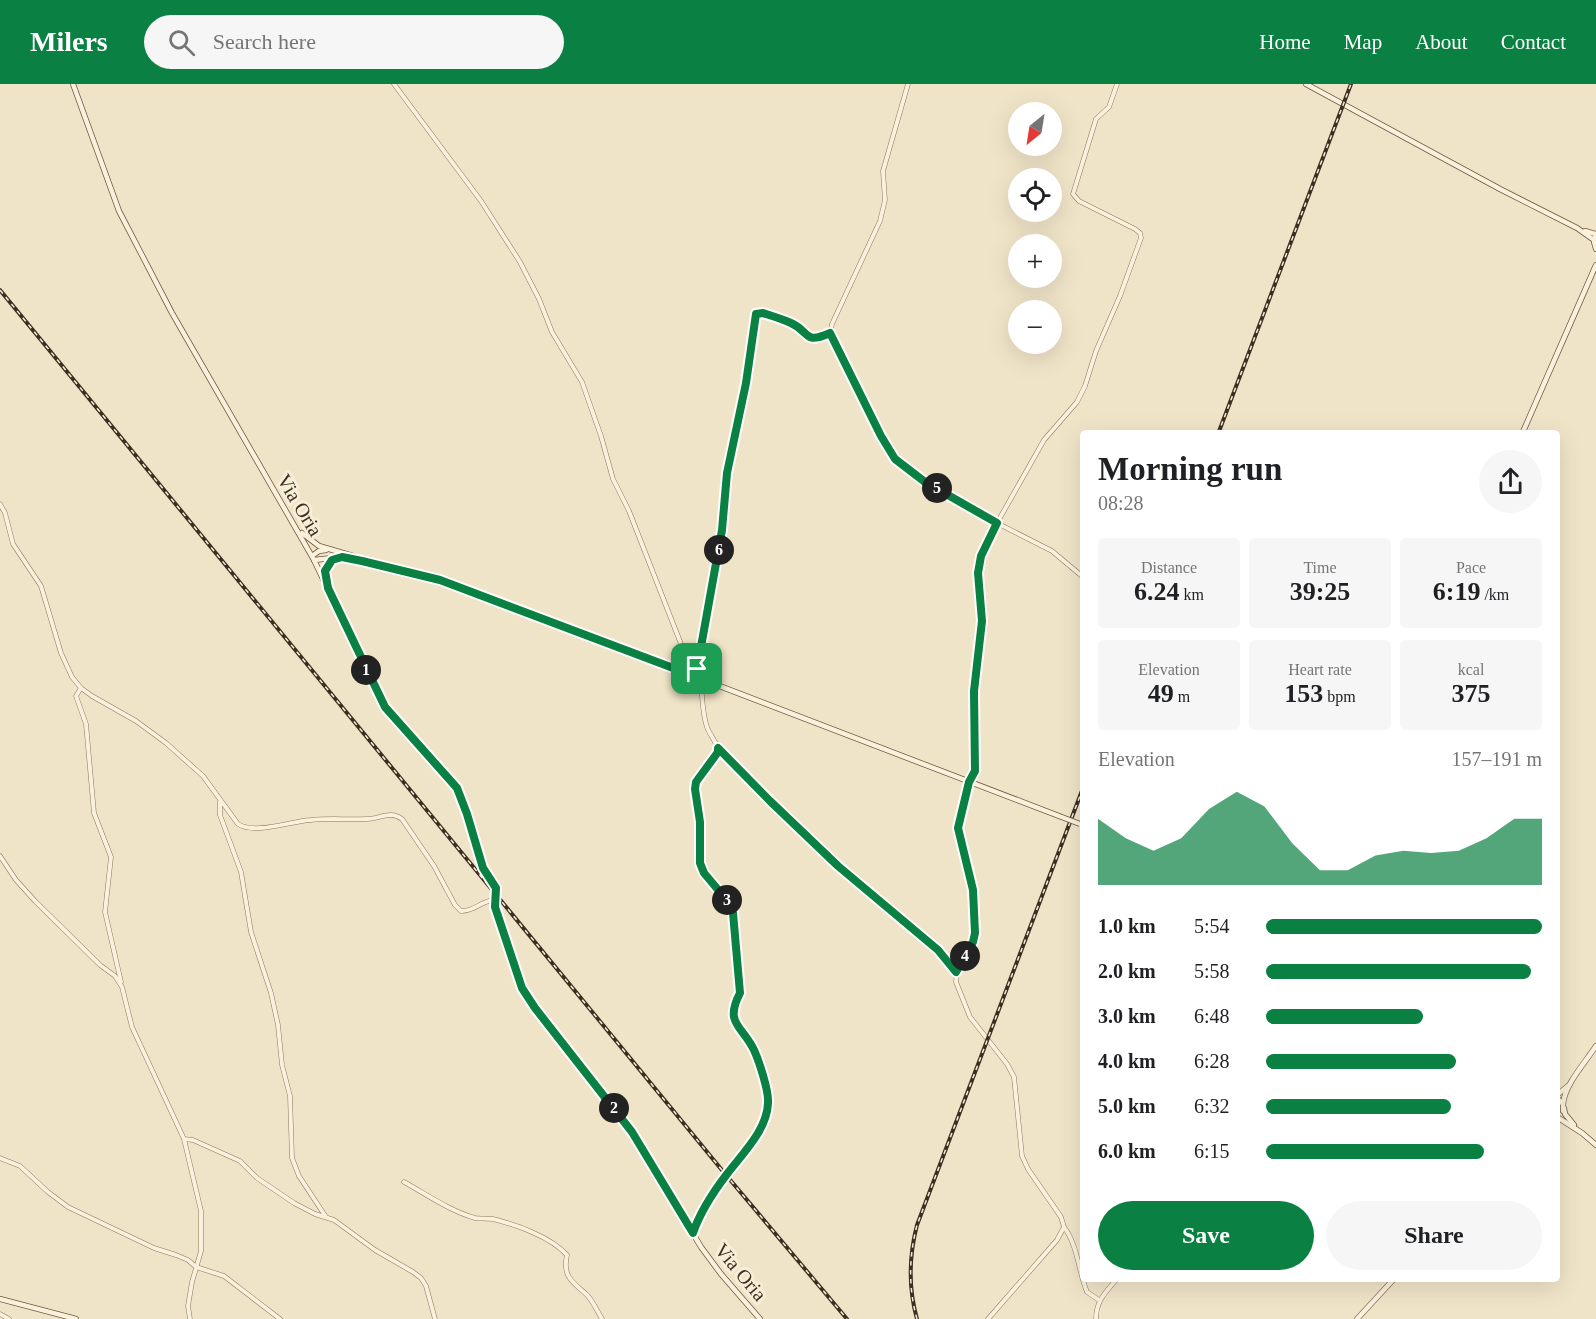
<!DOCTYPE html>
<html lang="en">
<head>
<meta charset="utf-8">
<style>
  :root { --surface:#fff; --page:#f6f6f6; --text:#202124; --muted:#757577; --accent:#0b8043 }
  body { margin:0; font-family:"Times New Roman",serif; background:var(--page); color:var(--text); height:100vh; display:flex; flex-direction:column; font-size:22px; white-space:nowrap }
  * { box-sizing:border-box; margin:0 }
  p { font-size:20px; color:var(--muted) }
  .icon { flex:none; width:33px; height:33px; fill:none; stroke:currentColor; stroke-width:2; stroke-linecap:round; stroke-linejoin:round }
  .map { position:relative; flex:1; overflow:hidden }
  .panel { position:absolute; left:1080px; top:346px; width:480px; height:852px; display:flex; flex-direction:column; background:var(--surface); border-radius:6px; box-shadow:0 6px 24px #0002 }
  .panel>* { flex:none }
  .needle { width:39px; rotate:210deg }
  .buttons { position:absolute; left:1008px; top:18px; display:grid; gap:12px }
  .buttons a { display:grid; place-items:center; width:54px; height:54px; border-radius:50%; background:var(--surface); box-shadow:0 6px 24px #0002; font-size:30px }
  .pin { position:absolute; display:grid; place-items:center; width:51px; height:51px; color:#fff; margin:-26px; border-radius:12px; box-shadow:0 3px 9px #0006 }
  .km { position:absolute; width:30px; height:30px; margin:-15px; border-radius:50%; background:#222; color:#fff; font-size:16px; line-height:30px; text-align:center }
  .round { display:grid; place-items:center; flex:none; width:63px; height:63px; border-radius:32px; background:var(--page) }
  .head { display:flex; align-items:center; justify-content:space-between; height:102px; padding:0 18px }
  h1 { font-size:33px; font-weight:700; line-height:45px }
  .metrics { display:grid; grid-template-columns:repeat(3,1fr); gap:9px; height:102px; padding:6px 18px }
  .metrics div { display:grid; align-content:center; border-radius:6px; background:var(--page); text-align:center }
  .metrics b { font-size:26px; font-weight:700 }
  .metrics small { font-size:16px; font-weight:400 }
  .metrics p { font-size:16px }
  .chart { height:168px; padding:12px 18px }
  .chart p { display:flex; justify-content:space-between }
  .chart svg { width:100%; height:108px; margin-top:6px; fill:var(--accent); opacity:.7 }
  .button { display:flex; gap:12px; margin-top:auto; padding:12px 18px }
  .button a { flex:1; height:69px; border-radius:36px; background:var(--accent); color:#fff; font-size:24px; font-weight:700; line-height:69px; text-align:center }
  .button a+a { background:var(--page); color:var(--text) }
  ul { padding:0 18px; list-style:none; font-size:20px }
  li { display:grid; grid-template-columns:96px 72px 1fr; align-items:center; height:45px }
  li i { height:15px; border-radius:8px; background:var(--accent) }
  header { display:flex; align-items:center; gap:36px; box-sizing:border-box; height:84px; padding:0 30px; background:var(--accent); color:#fff }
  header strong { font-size:28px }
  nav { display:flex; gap:33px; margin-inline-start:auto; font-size:21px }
  .search { width:420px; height:54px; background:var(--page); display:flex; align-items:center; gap:15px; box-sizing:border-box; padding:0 21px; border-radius:33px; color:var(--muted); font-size:22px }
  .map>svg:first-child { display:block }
</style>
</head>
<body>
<header>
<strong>Milers</strong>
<div class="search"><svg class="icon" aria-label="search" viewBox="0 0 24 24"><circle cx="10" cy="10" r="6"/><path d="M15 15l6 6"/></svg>Search here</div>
<nav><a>Home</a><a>Map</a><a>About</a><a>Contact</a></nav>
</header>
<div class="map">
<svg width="1596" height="1235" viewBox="0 0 1596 1235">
  <rect width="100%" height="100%" fill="#f0e4c8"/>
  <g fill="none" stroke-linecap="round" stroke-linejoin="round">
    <defs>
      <g id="minor">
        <path d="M394,0L481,117L520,178L539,215L552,248L582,298L601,352L613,395L629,427L681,560L697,585"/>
        <path d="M908,0L883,87L885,116L880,137L832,240L830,249L833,258L852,290L881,353L895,375L925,398L997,439L1052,467L1083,493"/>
        <path d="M0,420L5,429L13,460L41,502L61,569L72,593L81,604L92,612L136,637L166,659L203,692L238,740C255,751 291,737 311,736C329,734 348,736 367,735C380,735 390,726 402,735L434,782L455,821L461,827C474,828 482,816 495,816"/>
        <path d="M697,593V585L722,446L727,389L746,299L756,230C767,228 784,234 793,240C812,250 804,261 830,249"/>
        <path d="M81,604L76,612L86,640L94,729L111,773L105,828L121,898"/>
        <path d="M719,665L769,717L839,782L938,866L955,887"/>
        <path d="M220,718V731L241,788L251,848L271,909L278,941L282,981L290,1012L292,1074L299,1092L326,1133"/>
        <path d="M0,772L16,796L35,817L100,881L115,892L122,903L132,943L184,1055L201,1127V1167L192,1198L188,1222L190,1235"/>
        <path d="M184,1055L193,1056L240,1077L257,1094L294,1119L315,1130L334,1136L375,1166L413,1188L421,1194L426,1202L435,1235"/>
        <path d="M0,1074L20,1082L48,1108L68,1123L154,1164L176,1171L188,1176L196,1183L224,1192L280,1235"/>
        <path d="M404,1098C426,1110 450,1127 475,1134C480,1135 487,1134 493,1135C517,1141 551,1153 567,1171C562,1193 573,1198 587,1211C593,1217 597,1227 602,1235"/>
        <path d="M1064,1143C1078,1162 1078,1186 1087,1208L1099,1216"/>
        <path d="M693,1149C700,1128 714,1107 727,1090C743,1069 767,1046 768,1019C769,1007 759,977 754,966C742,941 724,940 740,909L733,829L730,820L704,789L700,779V738L695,705L696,698L718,668C718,659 710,652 707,643C702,628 702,611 701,595"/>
        <path d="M0,1230L9,1235"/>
        <path d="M988,1235L1057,1156L1064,1143L1061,1133L1028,1085L1022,1072L1014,993L1007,980L970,933L956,898L957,886L973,858L975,849L973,806L958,744L969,698L975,687L974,607L982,537L978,489L981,472L997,439L1044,356L1077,318L1085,302L1096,267L1120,212L1141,154L1140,149L1135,145L1079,117L1073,110L1096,35L1109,23L1117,0"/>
        <path d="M1096,1235C1096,1217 1105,1209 1116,1196"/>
      </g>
      <g id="tertiary">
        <path d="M1557,1011L1568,1002"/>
        <path d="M1563,1020C1565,1000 1585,979 1596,962"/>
        <path d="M1357,1235L1393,1196"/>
      </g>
      <g id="secondary">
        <path d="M73,0L119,127L172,229L314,476L381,617L457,703L467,730L481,779L485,788L496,804L495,823L522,904L535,924L632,1048L701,1163L721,1190L760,1235"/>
        <path d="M1306,0L1500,105L1577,144L1594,156"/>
        <path d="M1585,147L1596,150"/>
        <path d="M1595,153L1594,158L1596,165"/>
        <path d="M1522,350L1596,181"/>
        <path d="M302,449L319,462L353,472"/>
        <path d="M312,472L319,467L326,466"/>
        <path d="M314,476L342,473L362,477L414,489L461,503L1059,732"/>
        <path d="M326,495C324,487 327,478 335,475"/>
        <path d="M1557,1014L1563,1020V1027"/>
        <path d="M1564,1024L1565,1030L1574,1041"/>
        <path d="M1557,1033L1582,1049L1596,1061"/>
        <path d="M0,1215L76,1235"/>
      </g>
    </defs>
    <use href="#minor" stroke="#8d765c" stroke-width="5"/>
    <use href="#tertiary" stroke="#8d765c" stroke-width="6"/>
    <use href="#secondary" stroke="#6f573f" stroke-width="6"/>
    <use href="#minor" stroke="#faf1dc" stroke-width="4"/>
    <use href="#tertiary" stroke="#faf1dc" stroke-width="4.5"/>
    <use href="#secondary" stroke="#faf1dc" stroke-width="4.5"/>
    <defs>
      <g id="rail">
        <path d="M0,206L726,1091L847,1235"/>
        <path d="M1218,350L1351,0"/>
        <path d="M917,1235C908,1203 909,1172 917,1141L1083,704"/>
      </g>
    </defs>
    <use href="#rail" stroke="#3d2e20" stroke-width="4"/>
    <use href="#rail" stroke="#f7eed8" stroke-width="1.5" stroke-dasharray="4.5" stroke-linecap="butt"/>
    <defs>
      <path id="secondary-bridge" d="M1059,732L1080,740"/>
    </defs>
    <use href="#secondary-bridge" stroke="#6f573f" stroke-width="6" stroke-linecap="butt"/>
    <use href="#secondary-bridge" stroke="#faf1dc" stroke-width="4.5"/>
  </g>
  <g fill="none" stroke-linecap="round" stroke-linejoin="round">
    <defs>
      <path id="route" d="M763,229C772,232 782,235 791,239C811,248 803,261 830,249L881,352L895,375L925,398L997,439L981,472L978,489L982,537L974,607L975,687L969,698L958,744L973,806L975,849L973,858L956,888L938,866L838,782L770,717L718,664V668L696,698L695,705L700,738V779L704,789L730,820L733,829L740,909C724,940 742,941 754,966C759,977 769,1007 768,1019C767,1046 743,1069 727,1090C714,1107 700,1128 693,1149L632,1048L535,924L522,904L495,823L496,804L483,784L467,730L457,704L385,623L328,504L325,487L332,476L342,473L362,477L440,496L697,593V585L722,446L727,389L746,299L756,230Z"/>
    </defs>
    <use href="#route" stroke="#fff" stroke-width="12"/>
    <use href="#route" stroke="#0b8043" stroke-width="8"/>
  </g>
  <g text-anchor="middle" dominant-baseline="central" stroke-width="6" stroke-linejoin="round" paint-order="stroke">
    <g font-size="20" fill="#3d2e20" stroke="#f7eed8">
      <text transform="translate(300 421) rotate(59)">Via Oria</text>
      <text transform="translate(741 1188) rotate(50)">Via Oria</text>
    </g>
  </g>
</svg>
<div class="buttons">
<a><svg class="needle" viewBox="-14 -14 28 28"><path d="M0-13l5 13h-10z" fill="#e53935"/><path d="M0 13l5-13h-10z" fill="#757577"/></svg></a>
<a><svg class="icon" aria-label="locate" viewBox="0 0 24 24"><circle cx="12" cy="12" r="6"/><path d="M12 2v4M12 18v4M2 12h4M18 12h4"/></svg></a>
<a>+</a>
<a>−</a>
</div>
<div class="pin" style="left:697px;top:585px;background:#1e9e55"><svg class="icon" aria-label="arrive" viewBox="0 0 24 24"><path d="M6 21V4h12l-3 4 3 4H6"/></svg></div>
<b class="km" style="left:366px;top:586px">1</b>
<b class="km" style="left:614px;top:1024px">2</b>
<b class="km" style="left:727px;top:816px">3</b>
<b class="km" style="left:965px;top:872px">4</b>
<b class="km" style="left:937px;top:404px">5</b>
<b class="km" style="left:719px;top:466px">6</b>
<section class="panel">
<div class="head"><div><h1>Morning run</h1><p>08:28</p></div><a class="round"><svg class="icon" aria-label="share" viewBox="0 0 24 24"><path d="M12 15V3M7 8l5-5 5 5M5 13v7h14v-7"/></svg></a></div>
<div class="metrics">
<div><p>Distance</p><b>6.24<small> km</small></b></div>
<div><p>Time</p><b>39:25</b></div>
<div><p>Pace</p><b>6:19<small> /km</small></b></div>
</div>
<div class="metrics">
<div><p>Elevation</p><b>49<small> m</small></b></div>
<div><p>Heart rate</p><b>153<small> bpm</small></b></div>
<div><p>kcal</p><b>375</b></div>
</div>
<div class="chart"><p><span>Elevation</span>157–191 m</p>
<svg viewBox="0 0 160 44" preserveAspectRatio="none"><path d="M0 44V17L10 25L20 30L30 25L40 13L50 6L60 12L70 27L80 38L90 38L100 32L110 30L120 31L130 30L140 25L150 17L160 17V44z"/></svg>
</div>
<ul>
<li><b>1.0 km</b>5:54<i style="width:100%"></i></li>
<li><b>2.0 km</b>5:58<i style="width:96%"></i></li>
<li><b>3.0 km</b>6:48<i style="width:57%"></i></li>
<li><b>4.0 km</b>6:28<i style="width:69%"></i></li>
<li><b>5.0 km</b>6:32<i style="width:67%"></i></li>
<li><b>6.0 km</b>6:15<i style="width:79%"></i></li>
</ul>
<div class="button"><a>Save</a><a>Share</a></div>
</section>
</div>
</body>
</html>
